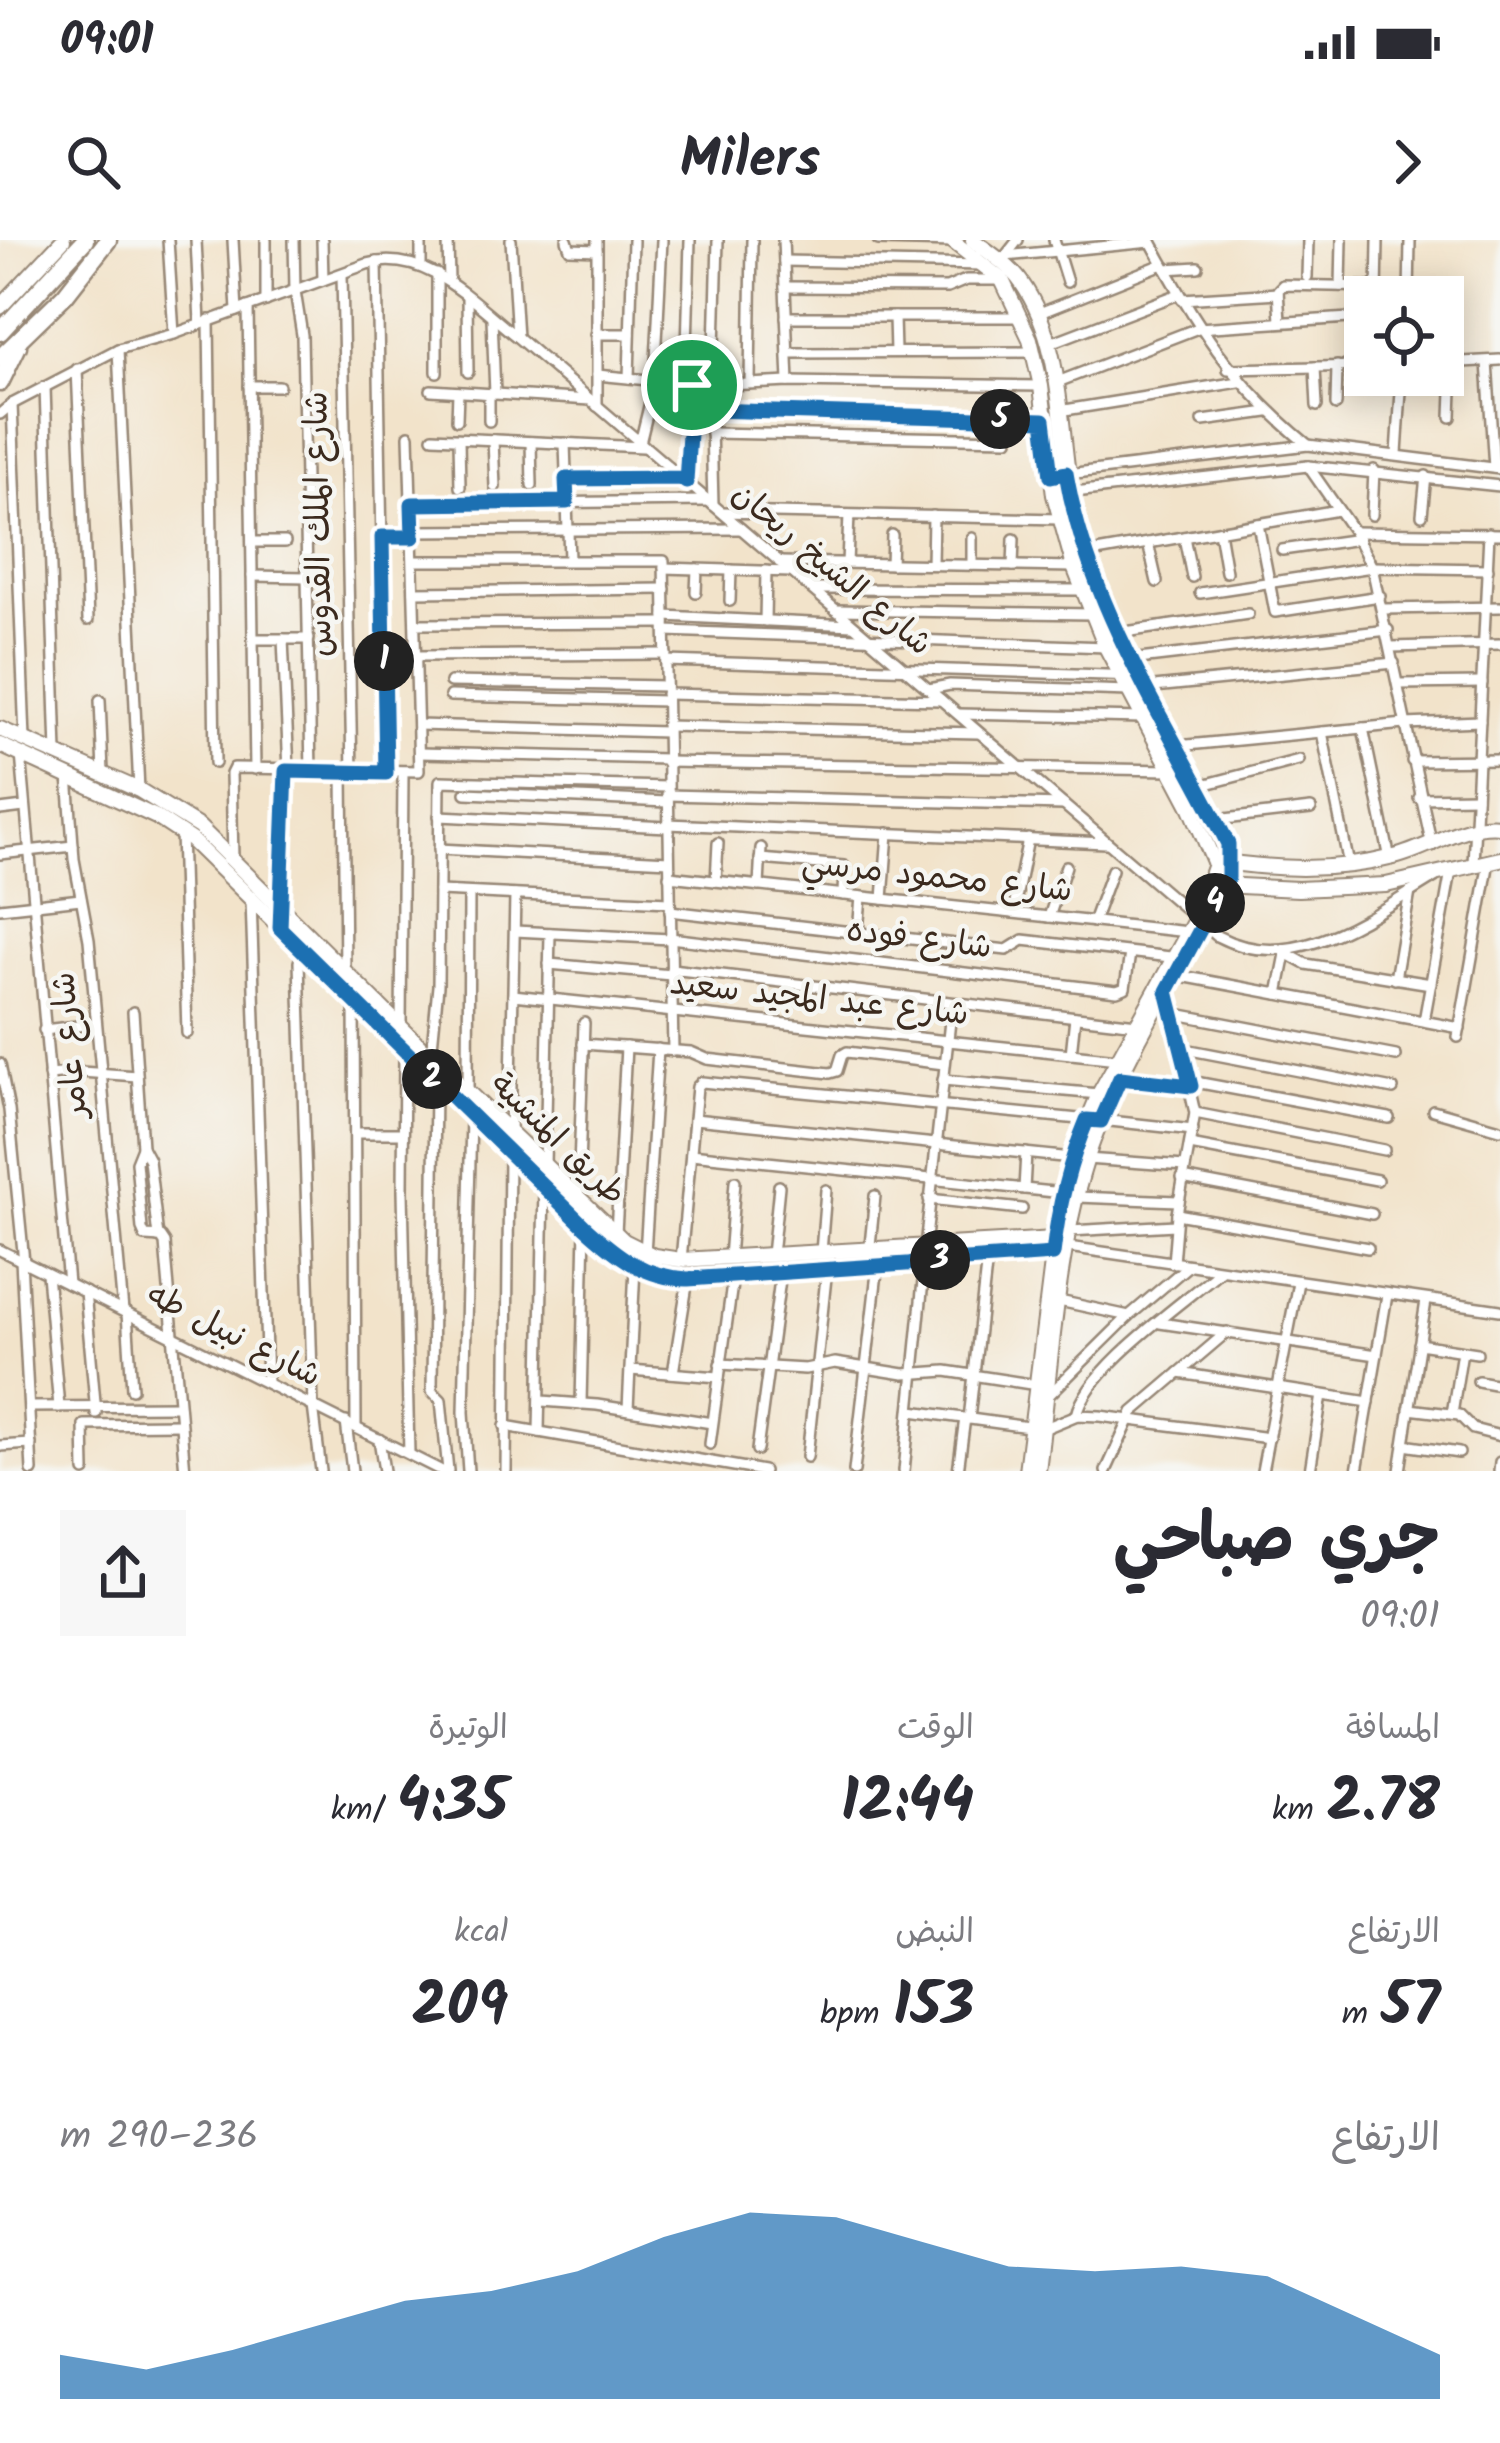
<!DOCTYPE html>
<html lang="ar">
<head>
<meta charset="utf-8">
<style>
  :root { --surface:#fff; --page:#f7f7f7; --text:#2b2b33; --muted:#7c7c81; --accent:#1f6fb2 }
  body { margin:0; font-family:Kalam,"Playpen Sans Arabic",sans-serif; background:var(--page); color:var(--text); direction:rtl; height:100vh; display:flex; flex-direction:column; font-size:45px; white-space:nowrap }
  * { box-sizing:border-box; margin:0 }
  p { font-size:39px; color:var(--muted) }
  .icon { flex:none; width:66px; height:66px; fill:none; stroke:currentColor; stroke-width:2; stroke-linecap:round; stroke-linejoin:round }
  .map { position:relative; height:1231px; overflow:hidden; direction:ltr }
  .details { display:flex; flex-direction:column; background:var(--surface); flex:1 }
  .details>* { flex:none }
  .tools { position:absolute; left:1344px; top:36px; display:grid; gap:24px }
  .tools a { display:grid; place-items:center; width:120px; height:120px; border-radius:0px; background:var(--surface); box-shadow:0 6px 30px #0003; font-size:60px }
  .pin { position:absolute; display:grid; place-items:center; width:102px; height:102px; color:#fff; margin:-51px; border:6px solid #fff; border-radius:50%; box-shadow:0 3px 12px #0007 }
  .km { position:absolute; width:60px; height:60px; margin:-30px; border-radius:50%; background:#222; color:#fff; font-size:33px; line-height:60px; text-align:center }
  .round { display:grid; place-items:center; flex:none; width:126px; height:126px; border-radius:0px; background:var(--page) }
  .headline { display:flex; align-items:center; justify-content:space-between; height:204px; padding:0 60px }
  h1 { font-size:66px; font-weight:700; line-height:90px }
  .metrics { display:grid; grid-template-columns:repeat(3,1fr); gap:18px; height:204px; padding:12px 60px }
  .metrics div { display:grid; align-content:center }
  .metrics b { font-size:60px; font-weight:700 }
  .metrics small { font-size:33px; font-weight:400 }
  .metrics p { font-size:33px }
  .chart { height:336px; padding:24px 60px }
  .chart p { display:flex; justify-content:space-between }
  .chart svg { width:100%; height:216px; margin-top:12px; fill:var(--accent); opacity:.7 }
  .status { display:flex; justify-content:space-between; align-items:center; height:84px; padding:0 60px; background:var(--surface); direction:ltr }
  .status svg { height:33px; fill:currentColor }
  header { display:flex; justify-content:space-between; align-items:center; height:156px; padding:0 60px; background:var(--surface); font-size:54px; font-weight:700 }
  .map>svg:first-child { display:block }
</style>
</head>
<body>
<div class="status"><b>09:01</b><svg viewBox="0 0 49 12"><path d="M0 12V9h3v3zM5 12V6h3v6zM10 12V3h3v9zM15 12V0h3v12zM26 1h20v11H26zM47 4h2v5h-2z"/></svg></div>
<header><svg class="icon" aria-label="forward" viewBox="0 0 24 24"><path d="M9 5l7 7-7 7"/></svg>Milers<svg class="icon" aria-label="search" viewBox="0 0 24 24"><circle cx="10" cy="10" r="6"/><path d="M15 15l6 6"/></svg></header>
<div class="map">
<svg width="1500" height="1231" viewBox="0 0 1500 1231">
  <rect width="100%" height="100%" fill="#f6f6f2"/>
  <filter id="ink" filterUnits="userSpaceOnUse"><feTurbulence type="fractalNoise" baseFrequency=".00833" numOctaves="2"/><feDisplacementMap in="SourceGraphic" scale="24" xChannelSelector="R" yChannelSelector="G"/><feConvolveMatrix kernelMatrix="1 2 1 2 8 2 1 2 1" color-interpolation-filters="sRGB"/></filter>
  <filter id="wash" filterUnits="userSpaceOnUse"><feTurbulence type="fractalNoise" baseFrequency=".004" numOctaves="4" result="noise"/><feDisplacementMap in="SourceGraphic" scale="48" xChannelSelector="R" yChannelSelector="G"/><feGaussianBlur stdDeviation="2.7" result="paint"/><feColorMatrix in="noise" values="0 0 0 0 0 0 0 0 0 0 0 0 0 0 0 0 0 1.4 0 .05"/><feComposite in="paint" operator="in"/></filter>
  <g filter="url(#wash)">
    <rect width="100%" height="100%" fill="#f2e3ca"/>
  </g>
  <g filter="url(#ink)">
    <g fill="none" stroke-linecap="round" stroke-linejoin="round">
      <defs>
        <g id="street">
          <path d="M168,0L174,94"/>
          <path d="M196,0L200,83"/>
          <path d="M233,0L237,71"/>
          <path d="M266,0V61"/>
          <path d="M294,0L295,51L302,95L311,531"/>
          <path d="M322,0L323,40"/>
          <path d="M421,0V27"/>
          <path d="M448,0L449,42"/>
          <path d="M511,0L517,97"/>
          <path d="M567,0L570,9L597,10"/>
          <path d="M783,0L789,142"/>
          <path d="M878,0L954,2"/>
          <path d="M1054,0L1067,42"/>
          <path d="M1150,0C1198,87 1230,141 1308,205"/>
          <path d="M1005,16L1151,2"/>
          <path d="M1003,19L1018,0"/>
          <path d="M784,21L983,25"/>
          <path d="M377,22L386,533"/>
          <path d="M1166,29L1198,27"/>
          <path d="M342,34L352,532"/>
          <path d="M437,34V132"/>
          <path d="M1307,37L1308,0"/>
          <path d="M1341,46L1342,0"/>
          <path d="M785,47L947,48L966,40H1000"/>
          <path d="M467,57L468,132"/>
          <path d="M1377,57L1378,0"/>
          <path d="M1409,57L1410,0"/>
          <path d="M1182,59L1278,53"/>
          <path d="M248,67L255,529"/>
          <path d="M1037,74L1163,24"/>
          <path d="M786,77H1021"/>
          <path d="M894,77L895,112"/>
          <path d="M492,78L495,154"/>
          <path d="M209,80L215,523"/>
          <path d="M1280,81L1278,50L1283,45L1377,47"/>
          <path d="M596,94H630"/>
          <path d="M1048,104L1179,54"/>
          <path d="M118,109L139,550"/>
          <path d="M788,113L1034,112"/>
          <path d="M1487,122L1494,228"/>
          <path d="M1443,123L1500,120"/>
          <path d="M1315,127L1317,166"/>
          <path d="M77,129L88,380"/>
          <path d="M1228,129L1365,126"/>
          <path d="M597,135L710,146L789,142L1041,146"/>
          <path d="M629,138L633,0"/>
          <path d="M750,143L752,0"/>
          <path d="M1055,143L1198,88L1365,77"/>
          <path d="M686,145L690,0"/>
          <path d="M714,145L718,0"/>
          <path d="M249,146H279"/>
          <path d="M710,146L713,265"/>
          <path d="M45,147L57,513"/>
          <path d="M431,150L590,160"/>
          <path d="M12,164L25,499"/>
          <path d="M1336,165L1337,126"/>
          <path d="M597,166V0"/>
          <path d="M711,170L1044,180"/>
          <path d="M1059,171L1239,142"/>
          <path d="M0,174L12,164L118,109L174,94L367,24C427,8 473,63 517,97L1217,696C1294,737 1370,676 1435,637"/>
          <path d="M1451,177L1453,123"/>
          <path d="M457,180L458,152"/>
          <path d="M489,181V154"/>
          <path d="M1203,181L1268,172"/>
          <path d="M711,193L1008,199"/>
          <path d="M433,197L643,207"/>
          <path d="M459,199L460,247"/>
          <path d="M493,200L495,247"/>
          <path d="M531,202L532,245"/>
          <path d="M565,203L569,320"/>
          <path d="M640,203L655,142L662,0"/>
          <path d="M1397,214L1402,135"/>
          <path d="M1308,226L1354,292L1372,327L1432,606"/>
          <path d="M1051,236L1308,205L1500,229"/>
          <path d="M566,239L681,238"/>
          <path d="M686,242L692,145"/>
          <path d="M1065,253L1308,226L1500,246"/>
          <path d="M412,264L709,261"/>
          <path d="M722,272L1060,279"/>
          <path d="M1372,275L1374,230"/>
          <path d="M1422,275L1426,236"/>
          <path d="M1258,284L1275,372L1380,356"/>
          <path d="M413,291L741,289"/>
          <path d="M1219,291L1226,332"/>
          <path d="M1354,292L1500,294"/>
          <path d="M382,297H413"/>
          <path d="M1184,297L1192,337"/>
          <path d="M252,302H285"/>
          <path d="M1148,303L1157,342"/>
          <path d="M1282,310L1359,299"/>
          <path d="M1085,314L1338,270"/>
          <path d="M414,321H664L673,811"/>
          <path d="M779,322L1074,327"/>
          <path d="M847,323L849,275"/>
          <path d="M891,324L892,295"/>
          <path d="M932,324L933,276"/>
          <path d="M972,325V298"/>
          <path d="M1013,326L1014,299"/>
          <path d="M664,328L791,332"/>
          <path d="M252,336L307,337"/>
          <path d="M812,349L1082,350"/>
          <path d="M414,352L665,349"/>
          <path d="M696,352L697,329"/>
          <path d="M1200,353L1372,327L1488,329"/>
          <path d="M730,361L731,330"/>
          <path d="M1384,369L1500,367"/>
          <path d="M835,370L1091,374"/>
          <path d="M665,376L852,385"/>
          <path d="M765,381L766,331"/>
          <path d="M415,384L665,383"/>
          <path d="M666,391L1106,407"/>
          <path d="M1118,393L1248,374"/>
          <path d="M253,399H309"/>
          <path d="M283,399L289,531"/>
          <path d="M1391,407L1500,404"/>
          <path d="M416,416L666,414"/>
          <path d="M1130,420L1388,390"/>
          <path d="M666,421L1138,436"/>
          <path d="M450,442L666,446"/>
          <path d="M1398,444L1482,443"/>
          <path d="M1144,448L1394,423"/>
          <path d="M929,449L950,445L1129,451"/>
          <path d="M666,454L941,460"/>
          <path d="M450,456L666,461"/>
          <path d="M100,460L103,533"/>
          <path d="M958,474L1143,478"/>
          <path d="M418,485L666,492"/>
          <path d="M666,486L978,493"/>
          <path d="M1363,488L1390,619"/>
          <path d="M1322,492L1349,625"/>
          <path d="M1177,506L1405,484L1480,481"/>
          <path d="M419,513L666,519"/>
          <path d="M21,514L68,1044"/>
          <path d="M1412,521L1500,520"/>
          <path d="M666,522L1171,530"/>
          <path d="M343,532L345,732"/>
          <path d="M68,535L74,619L89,700L123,1071"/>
          <path d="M1199,546L1299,520"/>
          <path d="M466,553L667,562"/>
          <path d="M667,555L1064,565"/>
          <path d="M1419,558L1476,557"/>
          <path d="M0,570L24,567"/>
          <path d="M439,576L668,587"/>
          <path d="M1216,580L1311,569"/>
          <path d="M668,584L1106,603"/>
          <path d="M181,592L187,793"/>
          <path d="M439,609L669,621"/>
          <path d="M0,614L73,606"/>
          <path d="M233,618L231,534L234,528L419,531L409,195"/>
          <path d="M760,619L844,626L843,655"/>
          <path d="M1473,624L1489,293"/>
          <path d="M669,636L1188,692"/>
          <path d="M716,641L718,603"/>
          <path d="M759,646L761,608"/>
          <path d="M439,651L669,662"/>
          <path d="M251,659L267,1143"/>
          <path d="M883,659L888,593"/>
          <path d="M0,668L81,659"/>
          <path d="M281,671L286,531"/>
          <path d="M670,671L1007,710L1023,700L1179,718"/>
          <path d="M1013,673L1028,599"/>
          <path d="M1049,677L1066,626"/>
          <path d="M1093,682L1112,630"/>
          <path d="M515,691L670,699"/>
          <path d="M858,692L861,657"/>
          <path d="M670,698L1117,751L1125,748L1130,713"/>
          <path d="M304,708L299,722L313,1166L321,1231"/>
          <path d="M1284,712L1306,724L1431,744"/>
          <path d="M549,724L671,735"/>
          <path d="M671,729L1137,784"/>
          <path d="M1176,735L1460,788"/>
          <path d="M1395,739L1410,652"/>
          <path d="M1167,751L1195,873L1177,974L1173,1023"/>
          <path d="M1278,754L1286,714"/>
          <path d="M513,755L1118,819"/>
          <path d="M354,760L356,1188"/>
          <path d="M133,772L142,907L136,922L142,989L145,996L161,997L165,1003L185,1231"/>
          <path d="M1172,773L1396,816"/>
          <path d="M1424,781L1451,631"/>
          <path d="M401,787L403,534"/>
          <path d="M44,790L94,784"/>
          <path d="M1458,797L1489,621"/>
          <path d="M583,804L691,812L707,819L830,833L837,831L842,815L847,812L944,824"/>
          <path d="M1180,808L1393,849"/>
          <path d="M404,812L403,951L409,1214"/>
          <path d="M1071,814L1075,777"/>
          <path d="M431,817L438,746L440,541L667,547"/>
          <path d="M0,824L9,870L24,1022"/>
          <path d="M49,835L81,832L137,836"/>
          <path d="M1120,838L1191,846"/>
          <path d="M943,840L1099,854"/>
          <path d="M1190,841L1389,878"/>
          <path d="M435,842L432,1151L441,1160L448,1231"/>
          <path d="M468,852L469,653"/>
          <path d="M1433,870L1500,889"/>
          <path d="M1195,873L1384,910"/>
          <path d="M694,879L1072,918L1185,926"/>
          <path d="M1101,880L1193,890"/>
          <path d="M355,893H403"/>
          <path d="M510,893L515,655"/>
          <path d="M1190,905L1377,940"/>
          <path d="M142,907L149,920L158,997"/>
          <path d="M691,914L1063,953"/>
          <path d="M545,926L550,693"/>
          <path d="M1182,938L1372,974"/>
          <path d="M1024,949L1026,913"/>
          <path d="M578,957L584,783"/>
          <path d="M1077,957L1178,961"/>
          <path d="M929,959L1022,969"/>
          <path d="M1177,974L1368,1008"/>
          <path d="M1070,991L1175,985"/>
          <path d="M616,993L626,807"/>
          <path d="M925,1007L952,763"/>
          <path d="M1068,1007L1500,1070"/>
          <path d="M0,1010L442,1231"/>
          <path d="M821,1012L826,950"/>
          <path d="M645,1013L658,809"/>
          <path d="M772,1015L779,946"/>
          <path d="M729,1018L735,941"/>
          <path d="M21,1020L32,1231"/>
          <path d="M681,1020L697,847L702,842L1089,880"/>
          <path d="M868,1025L875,956"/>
          <path d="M47,1034L59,1167"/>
          <path d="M85,1052L96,1173"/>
          <path d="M1059,1061L1129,1076"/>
          <path d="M127,1073L132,1149"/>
          <path d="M1160,1083L1377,1115"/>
          <path d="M1419,1104L1477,1113"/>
          <path d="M720,1124L805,1129L835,1123L904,1134L946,1131L1037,1145"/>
          <path d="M630,1130L719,1137"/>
          <path d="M673,1133L688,1039"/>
          <path d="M1179,1133L1369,1162"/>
          <path d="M1478,1141L1500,1145"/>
          <path d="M1048,1156L1129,1076L1189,1025"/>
          <path d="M542,1161L597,1165L712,1183"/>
          <path d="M581,1164L585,987"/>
          <path d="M29,1167L179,1166"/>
          <path d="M628,1169L635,1027"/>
          <path d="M1409,1169L1459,1175L1473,1189L1500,1196"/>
          <path d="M912,1171L1043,1189L1077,1175L1100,1176L1269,1198"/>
          <path d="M1452,1174L1462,1111"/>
          <path d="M1077,1175C1087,1128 1183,1063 1221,1030"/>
          <path d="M969,1179L987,1018"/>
          <path d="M346,1182L352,1231"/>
          <path d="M505,1186L763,1231"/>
          <path d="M539,1192L544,947"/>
          <path d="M379,1199L384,1231"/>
          <path d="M710,1204L733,1037"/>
          <path d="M1404,1205L1459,1213"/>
          <path d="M0,1206L31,1204"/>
          <path d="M757,1210L781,1032"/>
          <path d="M807,1217L827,1028"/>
          <path d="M85,1231L84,1185L180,1184"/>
          <path d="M468,1231L464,1172L471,877"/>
          <path d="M506,1231L509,913"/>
          <path d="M854,1231L878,1024"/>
          <path d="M904,1231L925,1021"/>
          <path d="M958,1231L965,1178"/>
          <path d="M1106,1231L1133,1172L1227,1092"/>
          <path d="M1262,1231L1298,1042"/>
          <path d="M1310,1231L1322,1155"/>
          <path d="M1357,1231L1387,1055"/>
          <path d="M1400,1231L1426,1061"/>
          <path d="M1499,1231L1500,1222"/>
        </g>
        <g id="secondary">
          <path d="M951,0L1002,40L1030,99L1041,146L1054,255L1074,327L1106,407L1191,568L1215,624L1196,678L1099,854L1072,918L1055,999L1026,1231"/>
          <path d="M973,0C990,13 1009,25 1021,42C1074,117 1054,232 1086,317C1124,417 1180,508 1228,604L1231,623L1225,646C1179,731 1123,815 1091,906C1056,1006 1051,1126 1038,1231"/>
          <path d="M0,67L63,0"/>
          <path d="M0,489L139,550L199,587L431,817L624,1001L654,1016L681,1020L1055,999"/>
          <path d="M0,505L156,577L191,600L606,1006L646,1032L688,1039L1053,1014"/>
          <path d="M1225,622C1280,630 1340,631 1394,617C1431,608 1462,582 1500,586"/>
          <path d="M1220,645L1298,649L1386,645L1500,619"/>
        </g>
        <g id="highway">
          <path d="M0,92L85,0"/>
          <path d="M0,118L65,55L108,0"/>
          <path d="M0,143L18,106"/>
        </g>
      </defs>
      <use href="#street" stroke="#968674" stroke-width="14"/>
      <use href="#secondary" stroke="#968674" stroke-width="18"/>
      <use href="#highway" stroke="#968674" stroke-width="21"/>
      <use href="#street" stroke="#fff" stroke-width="9"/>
      <use href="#secondary" stroke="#fff" stroke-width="14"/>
      <use href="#highway" stroke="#fff" stroke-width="16"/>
    </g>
  </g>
  <g fill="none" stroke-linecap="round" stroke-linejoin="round" filter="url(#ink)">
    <defs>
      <path id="route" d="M692,145L710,146L711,170L1044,180L1051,236L1066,233C1089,369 1168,483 1228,604V638L1167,751L1191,846L1120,838L1101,881L1087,880C1069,923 1058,968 1053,1014L688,1039C644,1038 616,1015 585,987L280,688L286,531L386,533L382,297H413L412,264L567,262L566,239L681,238L686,242Z"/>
    </defs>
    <use href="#route" stroke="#fff" stroke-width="24"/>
    <use href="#route" stroke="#1f6fb2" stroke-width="15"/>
  </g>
  <g text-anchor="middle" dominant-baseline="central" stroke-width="9" stroke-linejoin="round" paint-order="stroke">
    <g font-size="33" fill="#3b2a1e" stroke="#f6f6f2">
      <text transform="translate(320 284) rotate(-91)">شارع الملك القدوس</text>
      <text transform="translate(831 330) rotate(40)">شارع الشيخ ريحان</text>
      <text transform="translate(937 638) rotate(6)">شارع محمود مرسي</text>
      <text transform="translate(919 700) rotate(7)">شارع فوده</text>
      <text transform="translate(819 760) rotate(6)">شارع عبد المجيد سعيد</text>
      <text transform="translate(71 805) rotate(-95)">شارع عامر</text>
      <text transform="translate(557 900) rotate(44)">طريق المنشية</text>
      <text transform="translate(233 1096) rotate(27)">شارع نبيل طه</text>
    </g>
  </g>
</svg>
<div class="tools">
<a><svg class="icon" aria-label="locate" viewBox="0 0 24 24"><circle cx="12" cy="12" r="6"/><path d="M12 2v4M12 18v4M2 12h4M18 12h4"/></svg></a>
</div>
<div class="pin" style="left:692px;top:145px;background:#1e9e55"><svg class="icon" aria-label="arrive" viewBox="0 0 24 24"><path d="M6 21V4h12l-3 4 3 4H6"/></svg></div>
<b class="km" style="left:384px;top:421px">1</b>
<b class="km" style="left:432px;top:839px">2</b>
<b class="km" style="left:940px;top:1020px">3</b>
<b class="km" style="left:1215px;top:663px">4</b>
<b class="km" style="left:1000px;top:179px">5</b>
</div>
<section class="details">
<div class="headline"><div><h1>جري صباحي</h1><p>09:01</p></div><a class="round"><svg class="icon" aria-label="share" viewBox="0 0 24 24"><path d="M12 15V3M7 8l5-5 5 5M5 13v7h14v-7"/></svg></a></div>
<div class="metrics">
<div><p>المسافة</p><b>2.78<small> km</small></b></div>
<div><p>الوقت</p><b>12:44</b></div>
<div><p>الوتيرة</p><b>4:35<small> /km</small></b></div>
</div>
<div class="metrics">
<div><p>الارتفاع</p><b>57<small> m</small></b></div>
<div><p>النبض</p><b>153<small> bpm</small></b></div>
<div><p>kcal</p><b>209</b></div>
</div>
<div class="chart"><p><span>الارتفاع</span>236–290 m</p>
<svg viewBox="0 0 160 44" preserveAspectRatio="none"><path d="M0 44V35L10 38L20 34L30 29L40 24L50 22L60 18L70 11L80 6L90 7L100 12L110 17L120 18L130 17L140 19L150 27L160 35V44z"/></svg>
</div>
</section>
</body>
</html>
